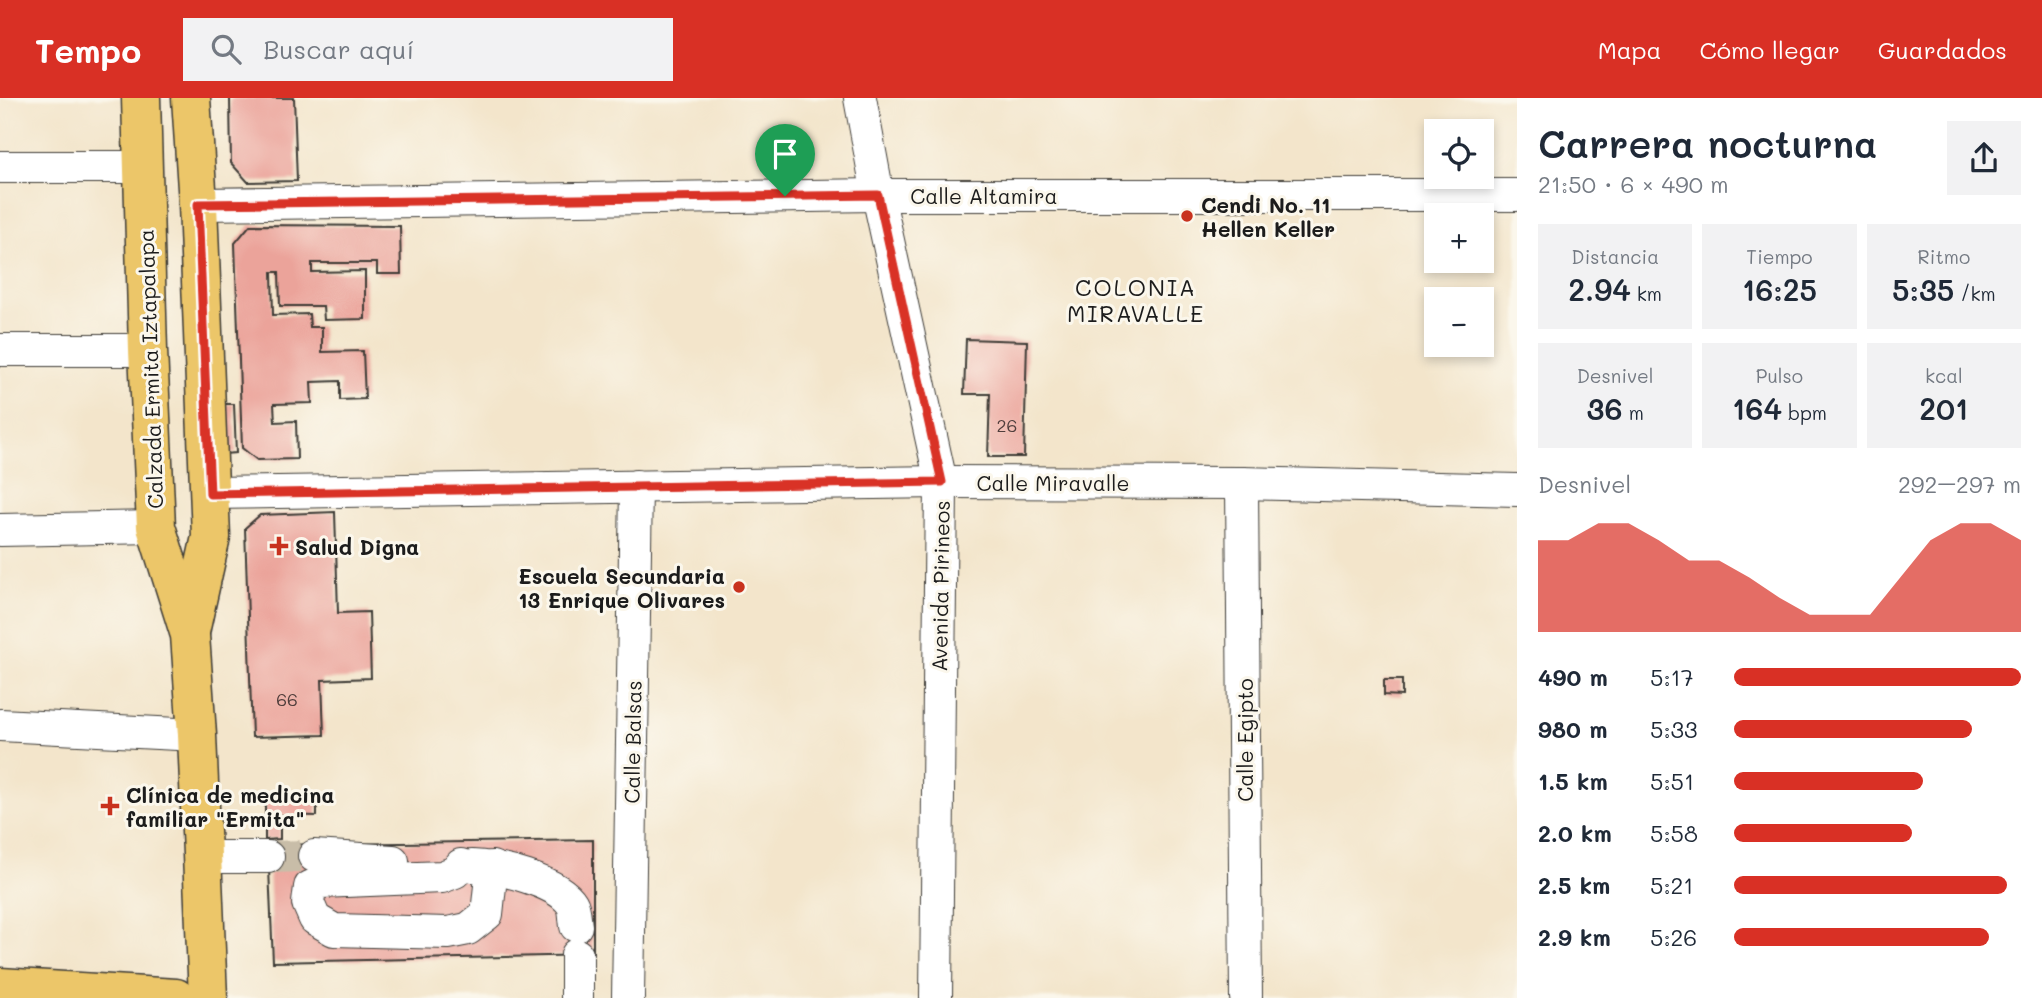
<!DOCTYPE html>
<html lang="es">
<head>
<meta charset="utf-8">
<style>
  :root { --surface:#fff; --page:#f2f2f3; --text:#1f2937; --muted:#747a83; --accent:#d93025 }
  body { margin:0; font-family:Mali,sans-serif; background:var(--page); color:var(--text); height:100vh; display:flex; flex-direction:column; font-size:26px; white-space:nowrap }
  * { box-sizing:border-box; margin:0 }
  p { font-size:23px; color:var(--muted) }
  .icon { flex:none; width:38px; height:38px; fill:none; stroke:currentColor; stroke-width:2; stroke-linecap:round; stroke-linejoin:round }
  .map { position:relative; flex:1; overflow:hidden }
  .sheet { display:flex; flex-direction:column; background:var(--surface); width:525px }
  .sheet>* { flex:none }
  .buttons { position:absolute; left:1424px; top:21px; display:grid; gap:14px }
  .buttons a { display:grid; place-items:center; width:70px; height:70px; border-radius:0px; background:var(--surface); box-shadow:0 4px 10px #0003; font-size:35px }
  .pin { position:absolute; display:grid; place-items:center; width:60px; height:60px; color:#fff; margin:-72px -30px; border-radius:50% 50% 50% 0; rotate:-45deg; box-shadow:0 0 7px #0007 }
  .pin .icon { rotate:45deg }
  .round { display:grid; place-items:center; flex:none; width:74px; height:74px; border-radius:0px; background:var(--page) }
  .overview { display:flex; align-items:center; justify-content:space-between; height:119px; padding:0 21px }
  h1 { font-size:38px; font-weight:600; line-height:52px }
  .stats { display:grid; grid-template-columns:repeat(3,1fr); gap:10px; height:119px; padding:7px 21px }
  .stats div { display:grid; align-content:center; border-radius:0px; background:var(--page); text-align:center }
  .stats b { font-size:30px; font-weight:600 }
  .stats small { font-size:19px; font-weight:400 }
  .stats p { font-size:19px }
  .chart { height:196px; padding:14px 21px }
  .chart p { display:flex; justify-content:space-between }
  .chart svg { width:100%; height:126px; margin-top:7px; fill:var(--accent); opacity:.7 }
  ul { padding:0 21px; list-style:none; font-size:23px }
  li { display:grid; grid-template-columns:112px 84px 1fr; align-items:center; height:52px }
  li i { height:18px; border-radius:9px; background:var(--accent) }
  header { display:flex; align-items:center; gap:42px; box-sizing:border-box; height:98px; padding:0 35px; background:var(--accent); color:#fff }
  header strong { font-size:33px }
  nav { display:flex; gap:38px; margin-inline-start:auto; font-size:24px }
  .search { width:490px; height:63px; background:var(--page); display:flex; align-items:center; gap:18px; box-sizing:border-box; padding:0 24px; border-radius:0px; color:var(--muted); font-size:26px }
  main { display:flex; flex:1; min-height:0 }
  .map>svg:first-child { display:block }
</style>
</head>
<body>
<header>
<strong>Tempo</strong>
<div class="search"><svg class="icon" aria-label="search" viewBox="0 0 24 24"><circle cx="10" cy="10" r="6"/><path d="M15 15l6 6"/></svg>Buscar aquí</div>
<nav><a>Mapa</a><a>Cómo llegar</a><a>Guardados</a></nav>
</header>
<main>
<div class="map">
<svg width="1517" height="900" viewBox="0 0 1517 900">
  <rect width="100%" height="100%" fill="#fbf7ec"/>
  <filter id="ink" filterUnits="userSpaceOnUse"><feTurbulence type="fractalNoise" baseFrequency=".0143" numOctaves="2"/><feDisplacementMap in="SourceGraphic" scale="14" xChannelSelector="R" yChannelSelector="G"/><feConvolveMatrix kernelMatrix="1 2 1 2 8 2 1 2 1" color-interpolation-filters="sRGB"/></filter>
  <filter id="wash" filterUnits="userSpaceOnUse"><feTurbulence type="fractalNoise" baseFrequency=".00686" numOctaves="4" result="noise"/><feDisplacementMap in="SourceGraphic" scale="28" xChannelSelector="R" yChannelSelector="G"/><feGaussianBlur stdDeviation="1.57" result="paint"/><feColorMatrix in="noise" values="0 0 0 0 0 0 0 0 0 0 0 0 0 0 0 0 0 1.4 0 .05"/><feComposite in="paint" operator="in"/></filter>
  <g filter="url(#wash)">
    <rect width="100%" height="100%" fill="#f3e5cb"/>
    <g id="blocks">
      <g fill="#eba39a">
        <path d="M230,0H294L297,83L248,84L231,65Z"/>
        <path d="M250,127L400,128L401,176H377V165H312V174L365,173V221L324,222L323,208H280L279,174H272L273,217L309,216L310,229H322V254L363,253L365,301L340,302V283L311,284L312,305L274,306L275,324L296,323L297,361L257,362L242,350L235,145Z"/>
        <path d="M966,241L1027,243L1024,359H988L990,296H964Z"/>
        <path d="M222,306H234L236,355L224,356Z"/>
        <path d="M335,414L338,515L369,514L371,580L322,582L324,637L252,639L245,430L260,417Z"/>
        <path d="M1384,582H1402V598L1384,597Z"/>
        <path d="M265,697L317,698V718L280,717V741L265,742Z"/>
        <path d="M593,742V857L273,864L268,747Z"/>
      </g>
    </g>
  </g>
  <g filter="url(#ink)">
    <use href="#blocks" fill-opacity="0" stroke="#3c3a36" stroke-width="2"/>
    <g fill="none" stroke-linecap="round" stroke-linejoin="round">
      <path stroke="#c8bda8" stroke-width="32" stroke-dasharray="32 16" stroke-linecap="butt" d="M268,759L314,758"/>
      <defs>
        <g id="minor">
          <path d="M860,0L878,97L941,384L936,900"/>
          <path d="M0,69H143"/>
          <path d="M198,106L878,97H1517"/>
          <path d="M0,252H148"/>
          <path d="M1242,385L1246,900"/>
          <path d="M210,395L941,384L1242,385L1517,392"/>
          <path d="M0,432L156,429"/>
          <path d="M0,627L197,637"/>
          <path d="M314,758L393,763"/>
          <path d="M202,759H268"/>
          <path d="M461,767L455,774L442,779L321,784L310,789L308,805L315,821L334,832L448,835L468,831L487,816L492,769"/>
          <path d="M472,768C498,769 558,783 572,806C575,811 575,822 576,828"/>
          <path d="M577,857V900"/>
          <path d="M628,900L636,388"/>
        </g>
        <g id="major">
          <path d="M141,0L148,252L156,429L190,537L197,637L208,900"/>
          <path d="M190,534L211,439L198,106L191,0"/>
          <path d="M0,889L176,900"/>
        </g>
      </defs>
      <use href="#minor" stroke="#3c3a36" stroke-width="34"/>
      <use href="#major" stroke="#3c3a36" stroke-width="41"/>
      <use href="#minor" stroke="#fff" stroke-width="32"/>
      <use href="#major" stroke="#ecc669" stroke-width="38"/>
    </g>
  </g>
  <g fill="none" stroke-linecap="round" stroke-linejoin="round" filter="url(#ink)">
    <defs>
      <path id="route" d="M878,97L942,384L210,396L198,106Z"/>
    </defs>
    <use href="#route" stroke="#fff" stroke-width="14"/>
    <use href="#route" stroke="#d93025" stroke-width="9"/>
  </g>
  <g fill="#c8321e" stroke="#fbf7ec" stroke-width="2.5">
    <circle cx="1187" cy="118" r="7"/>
    <path d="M275.5 437.5h7v7h7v7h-7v7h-7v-7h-7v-7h7z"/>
    <circle cx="739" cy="489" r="7"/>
    <path d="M106.5 697.5h7v7h7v7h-7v7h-7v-7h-7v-7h7z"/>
  </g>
  <g text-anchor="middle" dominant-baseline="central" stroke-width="6" stroke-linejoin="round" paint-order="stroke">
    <g font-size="18" fill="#503e3c">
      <text x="1007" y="327">26</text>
      <text x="287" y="601">66</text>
    </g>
    <g font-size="21" fill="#1c1c1c" stroke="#fbf7ec">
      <text x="984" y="97">Calle Altamira</text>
      <text transform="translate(150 271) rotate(-92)">Calzada Ermita Iztapalapa</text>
      <text x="1053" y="384">Calle Miravalle</text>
      <text transform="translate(940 488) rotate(-89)">Avenida Pirineos</text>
      <text transform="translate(1244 642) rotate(-90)">Calle Egipto</text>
      <text transform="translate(632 644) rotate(-89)">Calle Balsas</text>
    </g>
    <g font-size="21" font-weight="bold" fill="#1c1c1c" stroke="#fbf7ec" text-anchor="start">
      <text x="1201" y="106">Cendi No. 11<tspan x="1201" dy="24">Hellen Keller</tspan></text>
      <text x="295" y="448">Salud Digna</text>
      <text x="725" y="477" text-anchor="end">Escuela Secundaria<tspan x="725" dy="24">13 Enrique Olivares</tspan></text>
      <text x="126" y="696">Clínica de medicina<tspan x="126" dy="24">familiar "Ermita"</tspan></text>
    </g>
    <g font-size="23" letter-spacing="2" fill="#1c1c1c" stroke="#fbf7ec">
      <text x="1136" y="189">COLONIA<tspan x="1136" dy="26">MIRAVALLE</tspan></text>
    </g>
  </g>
</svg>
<div class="buttons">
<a><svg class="icon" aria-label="locate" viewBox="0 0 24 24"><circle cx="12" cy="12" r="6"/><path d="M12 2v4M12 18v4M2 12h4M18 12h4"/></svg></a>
<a>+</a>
<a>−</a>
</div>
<div class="pin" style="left:785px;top:98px;background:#1e9e55"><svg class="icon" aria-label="arrive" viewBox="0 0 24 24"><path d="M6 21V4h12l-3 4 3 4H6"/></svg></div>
</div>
<section class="sheet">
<div class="overview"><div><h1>Carrera nocturna</h1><p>21:50 · 6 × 490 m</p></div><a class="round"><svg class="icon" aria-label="share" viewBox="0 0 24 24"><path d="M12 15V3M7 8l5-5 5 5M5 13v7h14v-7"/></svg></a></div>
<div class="stats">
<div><p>Distancia</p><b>2.94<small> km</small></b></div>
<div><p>Tiempo</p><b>16:25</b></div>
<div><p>Ritmo</p><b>5:35<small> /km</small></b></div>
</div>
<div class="stats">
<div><p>Desnivel</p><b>36<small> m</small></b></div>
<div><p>Pulso</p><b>164<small> bpm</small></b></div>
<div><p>kcal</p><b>201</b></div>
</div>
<div class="chart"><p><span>Desnivel</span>292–297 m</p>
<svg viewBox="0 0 160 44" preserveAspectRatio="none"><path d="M0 44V12L10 12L20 6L30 6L40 12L50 19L60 19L70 25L80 32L90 38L100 38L110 38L120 25L130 12L140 6L150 6L160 12V44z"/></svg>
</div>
<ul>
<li><b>490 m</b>5:17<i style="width:100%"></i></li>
<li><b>980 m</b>5:33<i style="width:83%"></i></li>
<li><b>1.5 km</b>5:51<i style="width:66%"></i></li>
<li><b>2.0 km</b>5:58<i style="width:62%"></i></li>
<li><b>2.5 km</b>5:21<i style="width:95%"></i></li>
<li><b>2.9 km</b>5:26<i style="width:89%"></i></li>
</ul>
</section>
</main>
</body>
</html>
